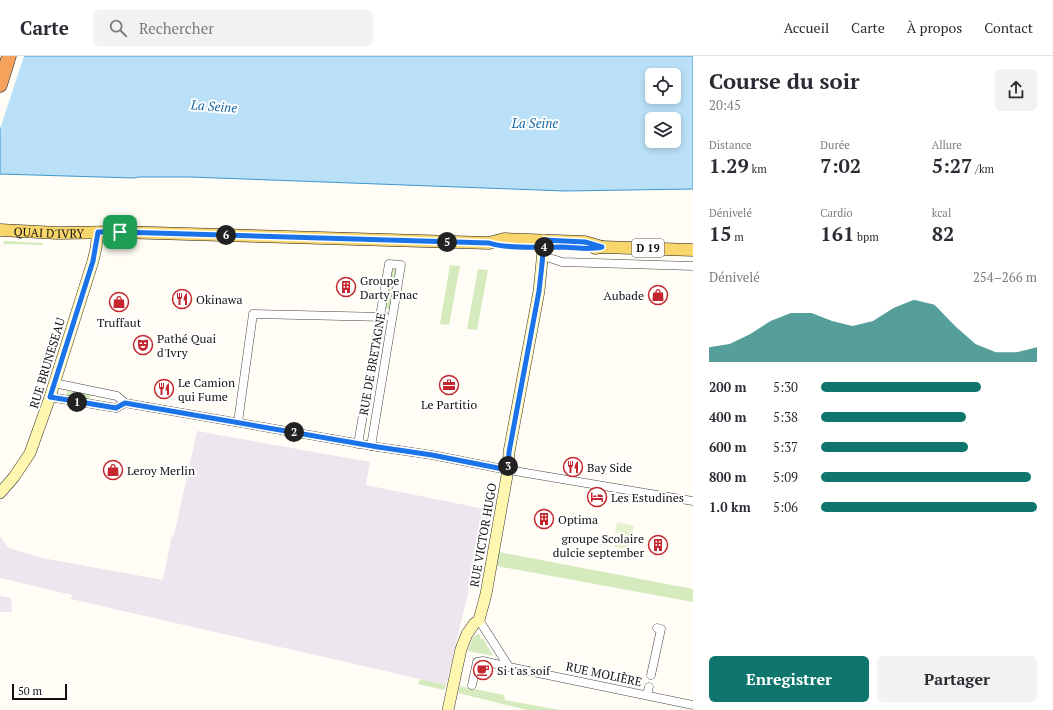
<!DOCTYPE html>
<html lang="fr">
<head>
<meta charset="utf-8">
<style>
  :root { --surface:#fff; --page:#f2f2f3; --text:#2b2b33; --muted:#7c7c81; --line:#e1e1e2; --accent:#0f766e }
  body { margin:0; font-family:"PT Serif",serif; background:var(--page); color:var(--text); height:100vh; display:flex; flex-direction:column; font-size:15px; white-space:nowrap }
  * { box-sizing:border-box; margin:0 }
  p { font-size:13px; color:var(--muted) }
  .icon { flex:none; width:22px; height:22px; fill:none; stroke:currentColor; stroke-width:2; stroke-linecap:round; stroke-linejoin:round }
  .map { position:relative; flex:1; overflow:hidden }
  .sheet { display:flex; flex-direction:column; background:var(--surface); width:360px }
  .sheet>* { flex:none }
  .tools { position:absolute; left:645px; top:12px; display:grid; gap:8px }
  .tools a { display:grid; place-items:center; width:36px; height:36px; border-radius:6px; background:var(--surface); box-shadow:0 2px 6px #0003; font-size:20px }
  .scale { position:absolute; left:12px; bottom:10px; width:55px; box-sizing:border-box; padding-left:4px; border:2px solid #111; border-top:0; font-size:11px; line-height:14px; white-space:nowrap; color:#111; -webkit-text-stroke:3px #fff; paint-order:stroke }
  .pin { position:absolute; display:grid; place-items:center; width:34px; height:34px; color:#fff; margin:-17px; border-radius:8px; box-shadow:0 2px 6px #0006 }
  .km { position:absolute; width:20px; height:20px; margin:-10px; border-radius:50%; background:#222; color:#fff; font-size:11px; line-height:20px; text-align:center }
  .round { display:grid; place-items:center; flex:none; width:42px; height:42px; border-radius:6px; background:var(--page) }
  .head { display:flex; align-items:center; justify-content:space-between; height:68px; padding:0 16px }
  h1 { font-size:22px; font-weight:700; line-height:30px }
  .stats { display:grid; grid-template-columns:repeat(3,1fr); gap:6px; height:68px; padding:4px 16px }
  .stats div { display:grid; align-content:center }
  .stats b { font-size:20px; font-weight:700 }
  .stats small { font-size:11px; font-weight:400 }
  .stats p { font-size:11px }
  .chart { height:112px; padding:8px 16px }
  .chart p { display:flex; justify-content:space-between }
  .chart svg { width:100%; height:72px; margin-top:4px; fill:var(--accent); opacity:.7 }
  .action { display:flex; gap:8px; margin-top:auto; padding:8px 16px }
  .action a { flex:1; height:46px; border-radius:6px; background:var(--accent); color:#fff; font-size:16px; font-weight:700; line-height:46px; text-align:center }
  .action a+a { background:var(--page); color:var(--text) }
  ul { padding:0 16px; list-style:none; font-size:13px }
  li { display:grid; grid-template-columns:64px 48px 1fr; align-items:center; height:30px }
  li i { height:10px; border-radius:5px; background:var(--accent) }
  header { display:flex; align-items:center; gap:24px; box-sizing:border-box; height:56px; padding:0 20px; background:var(--surface); border-bottom:1px solid var(--line) }
  header strong { font-size:19px }
  nav { display:flex; gap:22px; margin-inline-start:auto; font-size:14px }
  .search { width:280px; height:36px; background:var(--page); display:flex; align-items:center; gap:10px; box-sizing:border-box; padding:0 14px; border-radius:6px; color:var(--muted); font-size:15px }
  main { display:flex; flex:1; min-height:0 }
  .map>svg:first-child { display:block }
</style>
</head>
<body>
<header>
<strong>Carte</strong>
<div class="search"><svg class="icon" aria-label="search" viewBox="0 0 24 24"><circle cx="10" cy="10" r="6"/><path d="M15 15l6 6"/></svg>Rechercher</div>
<nav><a>Accueil</a><a>Carte</a><a>À propos</a><a>Contact</a></nav>
</header>
<main>
<div class="map">
<svg width="693" height="654" viewBox="0 0 693 654">
  <rect width="100%" height="100%" fill="#fffdf5"/>
  <g fill="#eee6ef">
    <path d="M197,375L370,406L366,429L490,454L469,533L446,629L71,543L72,539L0,522V480L9,492L42,502L163,524L172,479H174Z"/>
    <path d="M0,540L11,542L12,556H0Z"/>
  </g>
  <g fill="#d5ebbd">
    <path d="M4,185L43,187V189L3,188Z"/>
    <path d="M450,209L460,210L449,269L440,268Z"/>
    <path d="M392,212H397L391,253H385Z"/>
    <path d="M478,213L488,214L477,274L467,273Z"/>
    <path d="M67,335L88,338L90,339V343L88,344L66,340Z"/>
    <path d="M494,495L693,533V546L497,510Z"/>
    <path d="M479,578L481,579L480,583L483,582L493,600L468,595L473,581Z"/>
    <path d="M420,623L446,629L444,634L418,628Z"/>
    <path d="M460,630L504,639L505,644L560,654H527L458,637Z"/>
  </g>
  <g fill="#e6f2cf">
    <path d="M617,466L634,470L632,480L615,477Z"/>
    <path d="M615,482L630,484L628,493L614,491Z"/>
  </g>
  <path fill="#b9e0f7" stroke="#3f96cf" fill-rule="evenodd" d="M0,0H693V133L565,135L190,121H139L134,122L0,118ZM652,19H674V41H652ZM652,63H674V85H652Z"/>
  <path fill="#fffdf5" d="M0,0H24L0,73Z"/>
  <g fill="none" stroke-linecap="round" stroke-linejoin="round">
    <defs>
      <g id="street">
        <path d="M543,200L562,206L693,210"/>
        <path d="M54,327L117,340L125,347L378,391L432,399L508,414L693,445"/>
        <path d="M50,341L116,352L125,347"/>
        <path d="M238,366L253,258L385,261"/>
        <path d="M358,388L389,208L401,209L371,390"/>
        <path d="M479,564L509,611L693,649"/>
        <path d="M651,619L661,573L657,572"/>
        <path d="M472,629L477,606L483,605L509,611"/>
        <path d="M647,639L649,631"/>
      </g>
      <g id="secondary">
        <path d="M0,437L14,421L30,397L49,344L93,205L96,192L98,176"/>
        <path d="M448,654L461,593L467,578L474,568L479,564L486,538L508,414L509,396L539,235L544,184"/>
      </g>
      <g id="primary">
        <path id="s1" d="M0,174L58,177L120,176L489,187L504,183L585,186L602,191"/>
        <path d="M595,192L602,191L693,194"/>
      </g>
      <path id="highway" d="M0,29L9,0"/>
    </defs>
    <use href="#street" stroke="#444" stroke-width="9"/>
    <use href="#secondary" stroke="#333" stroke-width="12"/>
    <use href="#primary" stroke="#222" stroke-width="13"/>
    <use href="#highway" stroke="#222" stroke-width="15"/>
    <use href="#street" stroke="#fff" stroke-width="8"/>
    <use href="#secondary" stroke="#fff6b0" stroke-width="11"/>
    <use href="#primary" stroke="#f9d66b" stroke-width="12"/>
    <use href="#highway" stroke="#f5a25d" stroke-width="14"/>
  </g>
  <g fill="none" stroke-linecap="round" stroke-linejoin="round">
    <defs>
      <path id="route" d="M120,176H98L93,205L50,341L116,352L125,347L378,391L432,399L508,414L509,396L539,235C541,218 543,201 544,184L585,186L602,191C589,194 576,192 562,191C543,191 506,193 489,187L120,176"/>
    </defs>
    <use href="#route" stroke="#fff" stroke-width="8"/>
    <use href="#route" stroke="#1a73e8" stroke-width="5"/>
  </g>
  <defs>
    <symbol id="building-ring" viewBox="-11 -11 22 22"><circle r="9.5" fill="#fff" stroke="#c4262e" stroke-width="1.5"/><path d="M-4-6H4V6H1V3H-1V6H-4ZM-2.5-4.3h1.7v1.8h-1.7ZM.8-4.3h1.7v1.8H.8ZM-2.5-1h1.7V.8h-1.7ZM.8-1h1.7V.8H.8Z" fill="#c4262e"/></symbol>
    <symbol id="shop-ring" viewBox="-11 -11 22 22"><circle r="9.5" fill="#fff" stroke="#c4262e" stroke-width="1.5"/><path d="M-5-2.5h2.3a2.7 3.5 0 0 1 5.4 0H5L5.5 6h-11ZM-1.5-2.5h3a1.5 2.3 0 0 0-3 0Z" fill="#c4262e"/></symbol>
    <symbol id="restaurant-ring" viewBox="-11 -11 22 22"><circle r="9.5" fill="#fff" stroke="#c4262e" stroke-width="1.5"/><path d="M-5-6h1v4h1v-4h1v4h1v-4h1v5L-1.5 .5V6h-2V.5L-5-1ZM5-6V6H3V1.5H1.5Q1.5-4 5-6Z" fill="#c4262e"/></symbol>
    <symbol id="theatre-ring" viewBox="-11 -11 22 22"><circle r="9.5" fill="#fff" stroke="#c4262e" stroke-width="1.5"/><path d="M-5-5.5Q0-4 5-5.5V0Q5 5 0 6Q-5 5-5 0ZM-3.3-2.5H-1v1.5H-3.3ZM1-2.5H3.3v1.5H1ZM-2.8 1Q0 5.5 2.8 1Z" fill="#c4262e"/></symbol>
    <symbol id="office-ring" viewBox="-11 -11 22 22"><circle r="9.5" fill="#fff" stroke="#c4262e" stroke-width="1.5"/><path d="M-6-3h4V-5.5h4V-3h4V5H-6ZM-1-4.5V-3h2v-1.5ZM-6 0V1H6V0Z" fill="#c4262e"/></symbol>
    <symbol id="hotel-ring" viewBox="-11 -11 22 22"><circle r="9.5" fill="#fff" stroke="#c4262e" stroke-width="1.5"/><path d="M-6-4.5h1.5V1H6V5H4.5V3h-9V5H-6ZM-4 0a1.8 1.8 0 1 1 3.6 0ZM.5 0V-2.5h3Q6-2.5 6 0Z" fill="#c4262e"/></symbol>
    <symbol id="cafe-ring" viewBox="-11 -11 22 22"><circle r="9.5" fill="#fff" stroke="#c4262e" stroke-width="1.5"/><path d="M-5.5-4.5H6V0H3Q3 3.5 0 3.5H-2.5Q-5.5 3.5-5.5 0ZM3-3.2v2h1.7v-2ZM-6 4.5H4V6H-6Z" fill="#c4262e"/></symbol>
  </defs>
  <g fill-rule="evenodd">
    <use href="#building-ring" x="335" y="220" width="22" height="22"/>
    <use href="#shop-ring" x="647" y="228" width="22" height="22"/>
    <use href="#restaurant-ring" x="171" y="232" width="22" height="22"/>
    <use href="#shop-ring" x="108" y="235" width="22" height="22"/>
    <use href="#theatre-ring" x="132" y="278" width="22" height="22"/>
    <use href="#office-ring" x="438" y="318" width="22" height="22"/>
    <use href="#restaurant-ring" x="153" y="322" width="22" height="22"/>
    <use href="#restaurant-ring" x="562" y="400" width="22" height="22"/>
    <use href="#shop-ring" x="102" y="403" width="22" height="22"/>
    <use href="#hotel-ring" x="586" y="430" width="22" height="22"/>
    <use href="#building-ring" x="533" y="452" width="22" height="22"/>
    <use href="#building-ring" x="647" y="478" width="22" height="22"/>
    <use href="#cafe-ring" x="472" y="603" width="22" height="22"/>
  </g>
  <g text-anchor="middle" dominant-baseline="central" stroke-width="4" stroke-linejoin="round" paint-order="stroke">
    <rect fill="#fff" stroke="#585858" stroke-width="1" x="632" y="183" width="32" height="18" rx="3"/>
    <g font-size="11" font-weight="bold" fill="#111">
      <text x="648" y="192">D 19</text>
    </g>
    <g font-size="12" fill="#111" stroke="#fff">
      <text stroke="none"><textPath href="#s1" startOffset="49">QUAI D'IVRY</textPath></text>
      <text transform="translate(47 307) rotate(-73)">RUE BRUNESEAU</text>
      <text transform="translate(372 308) rotate(-80)">RUE DE BRETAGNE</text>
      <text transform="translate(483 479) rotate(-80)">RUE VICTOR HUGO</text>
      <text transform="translate(604 618) rotate(12)">RUE MOLIÈRE</text>
    </g>
    <g font-size="12" fill="#111" stroke="#fff" text-anchor="start">
      <text x="360" y="224">Groupe<tspan x="360" dy="14">Darty Fnac</tspan></text>
      <text x="644" y="239" text-anchor="end">Aubade</text>
      <text x="196" y="243">Okinawa</text>
      <text x="119" y="266" text-anchor="middle">Truffaut</text>
      <text x="157" y="282">Pathé Quai<tspan x="157" dy="14">d'Ivry</tspan></text>
      <text x="178" y="326">Le Camion<tspan x="178" dy="14">qui Fume</tspan></text>
      <text x="449" y="348" text-anchor="middle">Le Partitio</text>
      <text x="587" y="411">Bay Side</text>
      <text x="127" y="414">Leroy Merlin</text>
      <text x="611" y="441">Les Estudines</text>
      <text x="558" y="463">Optima</text>
      <text x="644" y="482" text-anchor="end">groupe Scolaire<tspan x="644" dy="14">dulcie september</tspan></text>
      <text x="497" y="614">Si t'as soif</text>
    </g>
    <g font-size="13" font-style="italic" fill="#1768a6" stroke="#fff">
      <text transform="translate(214 50) rotate(4)">La Seine</text>
      <text x="535" y="67">La Seine</text>
    </g>
  </g>
</svg>
<div class="tools">
<a><svg class="icon" aria-label="locate" viewBox="0 0 24 24"><circle cx="12" cy="12" r="6"/><path d="M12 2v4M12 18v4M2 12h4M18 12h4"/></svg></a>
<a><svg class="icon" aria-label="layers" viewBox="0 0 24 24"><path d="M12 4l9 5-9 5-9-5zM3 14l9 5 9-5"/></svg></a>
</div>
<div class="scale">50 m</div>
<div class="pin" style="left:120px;top:176px;background:#1e9e55"><svg class="icon" aria-label="arrive" viewBox="0 0 24 24"><path d="M6 21V4h12l-3 4 3 4H6"/></svg></div>
<b class="km" style="left:77px;top:346px">1</b>
<b class="km" style="left:294px;top:376px">2</b>
<b class="km" style="left:508px;top:410px">3</b>
<b class="km" style="left:544px;top:191px">4</b>
<b class="km" style="left:447px;top:186px">5</b>
<b class="km" style="left:226px;top:179px">6</b>
</div>
<section class="sheet">
<div class="head"><div><h1>Course du soir</h1><p>20:45</p></div><a class="round"><svg class="icon" aria-label="share" viewBox="0 0 24 24"><path d="M12 15V3M7 8l5-5 5 5M5 13v7h14v-7"/></svg></a></div>
<div class="stats">
<div><p>Distance</p><b>1.29<small> km</small></b></div>
<div><p>Durée</p><b>7:02</b></div>
<div><p>Allure</p><b>5:27<small> /km</small></b></div>
</div>
<div class="stats">
<div><p>Dénivelé</p><b>15<small> m</small></b></div>
<div><p>Cardio</p><b>161<small> bpm</small></b></div>
<div><p>kcal</p><b>82</b></div>
</div>
<div class="chart"><p><span>Dénivelé</span>254–266 m</p>
<svg viewBox="0 0 160 44" preserveAspectRatio="none"><path d="M0 44V35L10 33L20 27L30 19L40 14L50 14L60 19L70 22L80 19L90 11L100 6L110 9L120 22L130 33L140 38L150 38L160 35V44z"/></svg>
</div>
<ul>
<li><b>200 m</b>5:30<i style="width:74%"></i></li>
<li><b>400 m</b>5:38<i style="width:67%"></i></li>
<li><b>600 m</b>5:37<i style="width:68%"></i></li>
<li><b>800 m</b>5:09<i style="width:97%"></i></li>
<li><b>1.0 km</b>5:06<i style="width:100%"></i></li>
</ul>
<div class="action"><a>Enregistrer</a><a>Partager</a></div>
</section>
</main>
</body>
</html>
